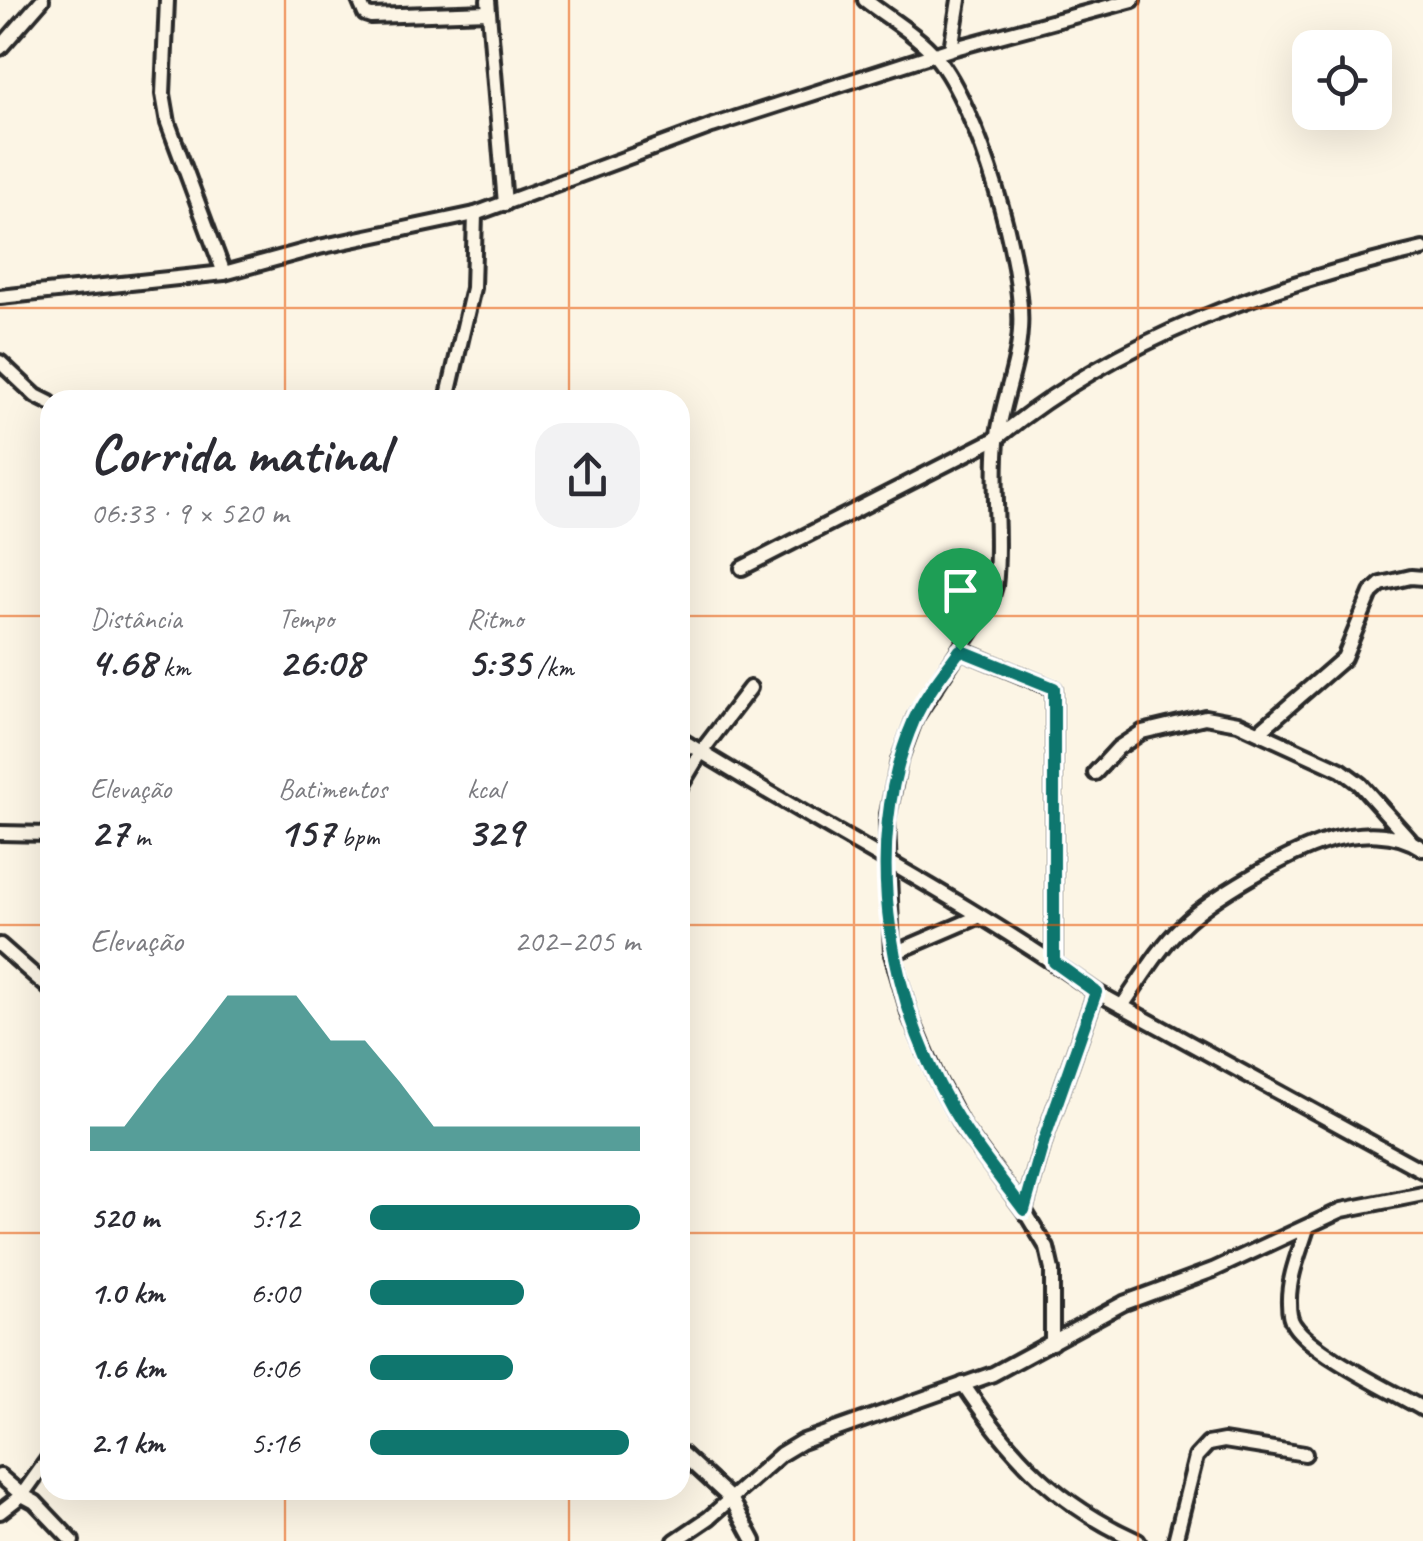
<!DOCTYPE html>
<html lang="pt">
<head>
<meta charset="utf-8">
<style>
  :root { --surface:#fff; --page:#f2f2f3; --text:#2b2b33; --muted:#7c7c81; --accent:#0f766e }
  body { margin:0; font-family:Caveat,sans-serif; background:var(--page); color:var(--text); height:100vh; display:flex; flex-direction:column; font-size:38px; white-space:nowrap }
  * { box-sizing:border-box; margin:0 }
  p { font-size:32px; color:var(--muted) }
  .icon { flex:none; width:55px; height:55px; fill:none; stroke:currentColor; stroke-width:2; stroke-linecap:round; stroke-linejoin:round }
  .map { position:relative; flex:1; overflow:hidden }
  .drawer { position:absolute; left:40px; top:390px; width:650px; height:1110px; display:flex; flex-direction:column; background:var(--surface); border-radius:30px; box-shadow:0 10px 40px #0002 }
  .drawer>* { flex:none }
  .controls { position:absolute; left:1292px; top:30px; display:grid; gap:20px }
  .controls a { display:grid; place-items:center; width:100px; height:100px; border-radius:20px; background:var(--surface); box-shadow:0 10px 40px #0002; font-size:50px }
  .pin { position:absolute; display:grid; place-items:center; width:85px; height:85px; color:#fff; margin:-102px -42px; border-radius:50% 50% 50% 0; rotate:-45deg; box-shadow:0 0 10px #0007 }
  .pin .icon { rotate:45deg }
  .round { display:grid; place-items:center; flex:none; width:105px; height:105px; border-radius:30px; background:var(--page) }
  .summary { display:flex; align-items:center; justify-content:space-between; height:170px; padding:0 50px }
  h1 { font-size:55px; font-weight:800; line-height:75px }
  .metrics { display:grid; grid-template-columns:repeat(3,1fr); gap:15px; height:170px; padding:10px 50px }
  .metrics div { display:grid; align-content:center }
  .metrics b { font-size:42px; font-weight:800 }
  .metrics small { font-size:28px; font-weight:400 }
  .metrics p { font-size:28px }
  .chart { height:280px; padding:20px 50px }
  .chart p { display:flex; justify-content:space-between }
  .chart svg { width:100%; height:180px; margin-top:10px; fill:var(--accent); opacity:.7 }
  ul { padding:0 50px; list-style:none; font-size:32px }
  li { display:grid; grid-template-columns:160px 120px 1fr; align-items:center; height:75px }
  li i { height:25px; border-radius:12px; background:var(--accent) }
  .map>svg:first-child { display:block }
</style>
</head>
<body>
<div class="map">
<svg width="1423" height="1541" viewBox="0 0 1423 1541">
  <rect width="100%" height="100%" fill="#fcf5e5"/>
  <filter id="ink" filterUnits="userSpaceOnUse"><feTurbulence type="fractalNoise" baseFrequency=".01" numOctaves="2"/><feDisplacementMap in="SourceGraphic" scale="20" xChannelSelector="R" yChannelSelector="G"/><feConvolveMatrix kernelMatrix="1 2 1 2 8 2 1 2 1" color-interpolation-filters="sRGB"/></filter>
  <g filter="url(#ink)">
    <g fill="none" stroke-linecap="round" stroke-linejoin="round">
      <defs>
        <g id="minor">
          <path d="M167,0L163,94L168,123L224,273"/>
          <path d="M359,0L365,14L371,16L488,12"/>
          <path d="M488,0L505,204"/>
          <path d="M865,0C888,18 918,35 936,57C978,108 1025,264 1020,330C1018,368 1001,404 997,442C992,490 1001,538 995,586L990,603L915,718L899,761L887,819L892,954L910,1016L937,1079L964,1129L1024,1210L1047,1248L1052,1270V1343"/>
          <path d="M0,48L42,0"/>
          <path d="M951,49L959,0"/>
          <path d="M0,297L224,273L319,247L475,214L712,126L951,49L1133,0"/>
          <path d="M0,362L36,396L50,403"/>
          <path d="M447,400L473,288L475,214"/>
          <path d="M742,568L997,438C1119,338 1271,284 1423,249"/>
          <path d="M961,650L1054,689V962"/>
          <path d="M1259,732L1344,658L1371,593L1381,584L1411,577L1423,578"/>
          <path d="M680,739C818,825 963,898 1096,992L1423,1171"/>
          <path d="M1095,773L1118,748L1142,732L1205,717L1238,723L1341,770L1360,784L1410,840"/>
          <path d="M680,787L701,752L750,688"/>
          <path d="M0,833L50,834"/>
          <path d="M0,945L50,989"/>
          <path d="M892,954L978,917"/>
          <path d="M1122,1006C1141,979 1159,948 1182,926C1211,897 1288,853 1327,841C1359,832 1396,830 1423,849"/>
          <path d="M1024,1210L1044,1140L1096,992"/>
          <path d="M1307,1228C1300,1251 1288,1278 1289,1303C1289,1309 1290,1320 1294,1325C1312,1353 1392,1391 1423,1409"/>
          <path d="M963,1384C1012,1457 1056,1504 1138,1541"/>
          <path d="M680,1452L732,1500L754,1541"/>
          <path d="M0,1476L22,1495L50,1456"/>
          <path d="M0,1512L22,1495L35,1502L72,1541"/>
          <path d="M675,1541L709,1518L781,1454L801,1442L993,1374L1124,1303L1213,1270L1342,1210L1423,1194"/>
          <path d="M1175,1541L1196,1457L1208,1444L1224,1441L1305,1454"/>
        </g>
      </defs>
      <use href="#minor" stroke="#2b2b2b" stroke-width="20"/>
      <use href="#minor" stroke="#fcf5e5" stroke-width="12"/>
    </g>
  </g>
  <g fill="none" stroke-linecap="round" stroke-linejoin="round" filter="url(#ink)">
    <defs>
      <path id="route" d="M960,650L1054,688V962L1096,992L1044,1140L1024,1210C1004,1183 983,1157 965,1130C890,1014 858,849 914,720C925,695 944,672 960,650Z"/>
    </defs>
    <use href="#route" stroke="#fff" stroke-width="20"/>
    <use href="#route" stroke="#0f766e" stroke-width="12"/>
  </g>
  <path fill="none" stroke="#e8590c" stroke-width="2.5" stroke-opacity="0.55" d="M285,0V400M569,0V400M854,0V1541M1138,0V1541M0,308H1423M0,616H50M680,616H1423M0,925H50M680,925H1423M0,1233H50M680,1233H1423M285,1490V1541M569,1490V1541"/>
</svg>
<div class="controls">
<a><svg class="icon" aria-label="locate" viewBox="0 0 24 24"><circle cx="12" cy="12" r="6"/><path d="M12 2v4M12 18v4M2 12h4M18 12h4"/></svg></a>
</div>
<div class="pin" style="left:960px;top:650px;background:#1e9e55"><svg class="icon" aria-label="arrive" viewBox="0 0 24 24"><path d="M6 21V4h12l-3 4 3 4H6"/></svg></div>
<section class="drawer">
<div class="summary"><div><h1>Corrida matinal</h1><p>06:33 · 9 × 520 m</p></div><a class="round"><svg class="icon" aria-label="share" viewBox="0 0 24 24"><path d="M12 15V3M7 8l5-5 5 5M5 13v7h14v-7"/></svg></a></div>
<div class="metrics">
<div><p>Distância</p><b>4.68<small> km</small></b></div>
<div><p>Tempo</p><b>26:08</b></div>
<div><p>Ritmo</p><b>5:35<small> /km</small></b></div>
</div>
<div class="metrics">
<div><p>Elevação</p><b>27<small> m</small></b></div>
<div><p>Batimentos</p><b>157<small> bpm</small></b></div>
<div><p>kcal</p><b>329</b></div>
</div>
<div class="chart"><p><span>Elevação</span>202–205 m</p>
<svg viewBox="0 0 160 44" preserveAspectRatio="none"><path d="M0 44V38L10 38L20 27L30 17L40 6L50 6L60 6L70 17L80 17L90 27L100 38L110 38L120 38L130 38L140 38L150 38L160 38V44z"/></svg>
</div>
<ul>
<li><b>520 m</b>5:12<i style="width:100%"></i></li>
<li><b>1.0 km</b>6:00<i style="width:57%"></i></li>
<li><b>1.6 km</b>6:06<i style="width:53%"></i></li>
<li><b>2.1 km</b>5:16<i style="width:96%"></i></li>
</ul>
</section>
</div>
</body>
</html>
